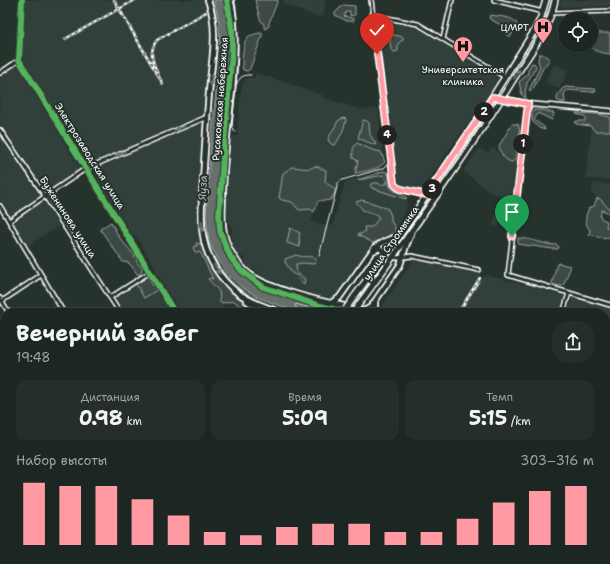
<!DOCTYPE html>
<html lang="ru">
<head>
<meta charset="utf-8">
<style>
  :root { --surface:#1c2622; --page:#252e2a; --text:#f1f3f6; --muted:#a0a5a5; --line:#3a4340; --accent:#ff9aa2 }
  body { margin:0; font-family:"Shantell Sans",sans-serif; background:var(--page); color:var(--text); height:100vh; display:flex; flex-direction:column; font-size:15px; white-space:nowrap }
  * { box-sizing:border-box; margin:0 }
  p { font-size:13px; color:var(--muted) }
  .icon { flex:none; width:22px; height:22px; fill:none; stroke:currentColor; stroke-width:2; stroke-linecap:round; stroke-linejoin:round }
  .map { position:relative; flex:1; overflow:hidden }
  .panel { position:absolute; left:0px; top:308px; width:610px; height:256px; display:flex; flex-direction:column; background:var(--surface); border-radius:16px 16px 0 0; box-shadow:0 1px 3px #0004,0 0 0 1px var(--line) }
  .panel>* { flex:none }
  .controls { position:absolute; left:558px; top:12px; display:grid; gap:8px }
  .controls a { display:grid; place-items:center; width:40px; height:40px; border-radius:50%; background:var(--surface); box-shadow:0 1px 3px #0004,0 0 0 1px var(--line); font-size:20px }
  .pin { position:absolute; display:grid; place-items:center; width:34px; height:34px; color:#fff; margin:-41px -17px; border-radius:50% 50% 50% 0; rotate:-45deg; box-shadow:0 0 4px #0007 }
  .pin .icon { rotate:45deg }
  .km { position:absolute; width:20px; height:20px; margin:-10px; border-radius:50%; background:#222; color:#fff; font-size:11px; line-height:20px; text-align:center }
  .round { display:grid; place-items:center; flex:none; width:42px; height:42px; border-radius:16px; background:var(--page) }
  .headline { display:flex; align-items:center; justify-content:space-between; height:68px; padding:0 16px }
  h1 { font-size:22px; font-weight:700; line-height:30px }
  .stats { display:grid; grid-template-columns:repeat(3,1fr); gap:6px; height:68px; padding:4px 16px }
  .stats div { display:grid; align-content:center; border-radius:10px; background:var(--page); text-align:center }
  .stats b { font-size:20px; font-weight:700 }
  .stats small { font-size:11px; font-weight:400 }
  .stats p { font-size:11px }
  .chart { height:112px; padding:8px 16px }
  .chart p { display:flex; justify-content:space-between }
  .chart svg { width:100%; height:72px; margin-top:4px; stroke:var(--accent); stroke-width:6 }
  .map>svg:first-child { display:block }
</style>
</head>
<body>
<div class="map">
<svg width="610" height="564" viewBox="0 0 610 564">
  <rect width="100%" height="100%" fill="#26332d"/>
  <filter id="ink" filterUnits="userSpaceOnUse"><feTurbulence type="fractalNoise" baseFrequency=".025" numOctaves="2"/><feDisplacementMap in="SourceGraphic" scale="8" xChannelSelector="R" yChannelSelector="G"/><feConvolveMatrix kernelMatrix="1 2 1 2 8 2 1 2 1" color-interpolation-filters="sRGB"/></filter>
  <g filter="url(#ink)">
    <g fill="#333f3a">
      <path d="M25,0H204L208,11L211,47L207,86L203,115L91,165L84,163L22,57Z"/>
      <path d="M284,0H325L324,15L322,16L317,17L283,4Z"/>
      <path d="M561,0H610V6L562,7L560,5Z"/>
      <path d="M378,18L417,26L497,78V82L421,191L402,187L399,184L376,19Z"/>
      <path d="M555,63L567,71L566,76L559,89L545,82Z"/>
      <path d="M17,64L79,167V172L48,192L44,191L0,127V76Z"/>
      <path d="M256,73L322,95L327,99L363,110L379,108L378,111L385,163L376,168L339,179L332,201L318,197L311,222L332,227L345,182L386,170L388,171L390,187L398,196V198L408,201L401,223L394,234L370,243L368,251L333,299L311,294V292L296,289L260,276L258,272L247,267L244,264L245,258L237,256L236,251H234L235,248L231,235L233,228L230,227L226,205V180L229,174L232,136H237L238,134L237,128L242,84L247,78H254Z"/>
      <path d="M593,113L610,115V180L586,179Z"/>
      <path d="M201,122L204,126L198,225L201,244L196,243L201,257L210,274L232,299L214,313H181L155,271V267L135,235L133,236L92,169Z"/>
      <path d="M0,135L41,194L40,197L10,217L8,216L0,202Z"/>
      <path d="M510,144L519,145L513,199L491,193L463,171L480,148L487,153L493,148L507,159Z"/>
      <path d="M593,183L610,184V209L596,208L597,197L596,195L591,194Z"/>
      <path d="M44,200L60,225L27,246L13,223Z"/>
      <path d="M497,206L510,209L509,213L496,227L493,226Z"/>
      <path d="M413,260L481,274L479,277L482,279L485,275L510,281L542,289L564,296L559,313H398L380,308Z"/>
      <path d="M148,276L171,313H122L113,297Z"/>
      <path d="M574,297L610,307V341L605,352V313H568L572,298Z"/>
      <path d="M605,418L610,422V453L605,462Z"/>
      <path d="M605,498L610,502V544L605,541Z"/>
    </g>
    <g fill="#3e4944" stroke="#9ea4a2">
      <path d="M255,0H278L269,23V26L265,29L264,28V25L260,19Z"/>
      <path d="M343,5L355,6V15L350,16V11L346,12L344,16L354,19V21H347L335,15V13Z"/>
      <path d="M491,15C499,17 513,16 517,24L511,36H508V29L490,19L489,16Z"/>
      <path d="M216,31H217C218,50 215,69 213,88C210,119 208,149 206,180C205,201 203,223 209,244C216,267 233,287 255,298V299C235,290 217,272 210,251C202,228 204,203 205,179C207,149 209,118 212,88C214,69 217,50 216,31Z"/>
      <path d="M259,33H262V36L250,69L247,71L243,70C241,64 243,42 247,38C249,35 256,34 259,33Z"/>
      <path d="M591,33H610V54C603,53 593,52 590,45H591Z"/>
      <path d="M389,34L403,37V40C397,42 398,46 398,51L393,52L391,49Z"/>
      <path d="M539,54H542L550,59L543,68L533,89L531,91L529,90L540,67L538,61Z"/>
      <path d="M532,63L535,64L536,67L527,83L525,92L526,99L522,95L519,82L528,74V70Z"/>
      <path d="M566,87L595,89L596,91L592,92L567,90L564,94L565,102H561L557,100V96L562,89Z"/>
      <path d="M534,110H542L554,113L552,120L538,113L534,120L544,127L545,130L539,128L532,121V114Z"/>
      <path d="M576,113L598,114L610,117V131H595L590,126L576,124L575,122L577,121H585L586,118L584,116L576,114Z"/>
      <path d="M343,118L346,119C346,125 339,140 335,145L331,144L328,140C330,133 335,128 338,121Z"/>
      <path d="M363,120L367,121L369,123L370,135L376,144L375,145L358,138Z"/>
      <path d="M512,124H518C523,135 514,148 516,159L512,162C505,161 500,153 499,146Z"/>
      <path d="M357,143L372,150L381,152L385,162C378,170 365,171 355,173L358,161L353,158C352,153 353,146 357,143Z"/>
      <path d="M315,166L326,170L325,182L335,189V193L330,200C316,203 320,195 314,212L310,209L299,210L292,202L282,200L279,198L283,173L292,167C299,167 308,171 315,166Z"/>
      <path d="M384,171L388,173L389,180L388,183C393,194 399,191 407,198L405,199L372,188L370,185L372,183H378L381,185L387,183L384,175L358,180Z"/>
      <path d="M597,198L600,199L610,210V215L607,212L602,210L600,216L602,219L607,221L606,227L610,228V238L597,237V236L590,235L589,234L590,230C584,222 585,217 589,208L594,206Z"/>
      <path d="M362,200L376,204L388,209L391,216V221L395,228V233L373,243L358,235V234H361L365,231L364,227H372L379,218L377,215L363,210L356,202Z"/>
      <path d="M111,222L119,237L134,255L138,264L142,267V272L138,275L129,263L123,262L100,229Z"/>
      <path d="M290,228L300,233L299,238L300,247L287,243Z"/>
      <path d="M518,238C531,238 544,245 557,245L559,247L558,249H553L518,244Z"/>
      <path d="M196,243L201,244C211,276 233,295 260,313H249L234,301L223,303L220,302L219,291L208,279L211,278L213,279L200,252L196,253L193,248L194,246H197Z"/>
      <path d="M296,255C303,258 310,255 315,258L316,261L314,264L303,263L296,264L297,273L305,279L304,284L300,282L298,276L292,273L285,262V259Z"/>
      <path d="M558,263L570,266L569,271L563,286L554,285L552,283L557,264Z"/>
      <path d="M148,276L153,286L154,285L157,290L144,298L136,284Z"/>
      <path d="M377,559H413L420,564H374Z"/>
    </g>
    <path fill="#67706c" stroke="#a4a9a7" d="M214,0H226C236,39 228,79 224,118C221,151 220,183 218,216C221,288 288,299 346,313H300L259,298L241,287L226,273L213,250L209,242L206,217L211,142L220,50L219,22Z"/>
    <g fill="none" stroke-linecap="round" stroke-linejoin="round">
      <path stroke="#c2c6c4" stroke-width="1" d="M298,313V310L295,306L296,304L329,313"/>
      <defs>
        <g id="minor">
          <path d="M371,0L394,184L399,189L434,197"/>
          <path d="M494,0L543,12"/>
          <path d="M552,13L610,11"/>
          <path d="M372,15L418,24L505,77"/>
          <path d="M443,39L452,0"/>
          <path d="M0,73L19,60"/>
          <path d="M528,104L508,275L610,305"/>
          <path d="M0,130L45,196L120,313"/>
          <path d="M0,206L64,313"/>
          <path d="M9,221L85,169L207,117"/>
          <path d="M396,258L412,256L479,270"/>
          <path d="M111,297L150,272"/>
          <path d="M0,298L9,313"/>
          <path d="M2,301L41,275"/>
          <path d="M563,313L569,293"/>
          <path d="M46,564L51,559"/>
          <path d="M372,564L375,559"/>
        </g>
        <g id="tertiary">
          <path d="M22,0L19,60L175,313"/>
          <path d="M493,97L528,104L610,111"/>
          <path d="M605,547L610,550"/>
          <path d="M340,559L348,564"/>
          <path d="M509,564L512,559"/>
        </g>
        <g id="secondary">
          <path d="M208,0C218,26 213,54 210,81C207,114 205,147 203,181C202,198 200,217 203,235C206,257 220,280 238,293C251,303 267,307 282,313"/>
          <path d="M231,0C237,30 234,60 232,91C228,124 224,157 223,191C223,205 221,220 224,233C227,249 237,264 249,274C269,289 319,301 344,306"/>
          <path d="M373,251L379,248L382,250L384,255"/>
          <path d="M247,301L265,313"/>
          <path d="M375,302V310L377,313"/>
          <path d="M331,303L339,298L375,247L386,241L399,236"/>
          <path d="M360,310L371,313"/>
          <path d="M364,311L371,307L400,265L406,246L411,234"/>
          <path d="M605,376L610,379"/>
          <path d="M605,403L610,406"/>
          <path d="M0,430L5,431"/>
          <path d="M0,437H5"/>
        </g>
        <g id="primary">
          <path d="M354,297L399,236L472,129L536,28L541,17L546,0"/>
          <path d="M362,300C413,229 464,159 510,85C526,58 549,31 555,0"/>
          <path d="M141,564L144,559"/>
          <path d="M152,564L154,559"/>
        </g>
      </defs>
      <use href="#minor" stroke="#fff" stroke-width="6"/>
      <use href="#tertiary" stroke="#fff" stroke-width="7"/>
      <use href="#secondary" stroke="#fff" stroke-width="8"/>
      <use href="#primary" stroke="#fff" stroke-width="8"/>
      <use href="#minor" stroke="#26332d" stroke-width="3"/>
      <use href="#tertiary" stroke="#26332d" stroke-width="4"/>
      <use href="#secondary" stroke="#26332d" stroke-width="4.5"/>
      <use href="#primary" stroke="#26332d" stroke-width="5"/>
      <g stroke="#fff" stroke-width="1">
        <path d="M233,0C235,8 237,16 237,25C240,59 235,93 232,127L235,132"/>
        <path d="M236,85C239,78 243,74 251,75"/>
        <path d="M319,256L338,183L342,180L384,168L388,164L389,159L370,0"/>
        <path d="M349,313L462,155L492,108L542,28L547,18L552,0"/>
        <path d="M0,434L5,435"/>
        <path d="M145,559L150,564"/>
      </g>
      <defs>
        <g id="rail">
          <path d="M114,0L163,84"/>
          <path d="M65,39L135,0"/>
          <path d="M159,77C154,64 147,53 157,40L208,11"/>
          <path d="M458,313L480,278"/>
        </g>
      </defs>
      <use href="#rail" stroke="#fff" stroke-width="2.5"/>
      <use href="#rail" stroke="#26332d" stroke-width="1" stroke-dasharray="3" stroke-linecap="butt"/>
      <defs>
        <g id="primary-bridge">
          <path d="M343,313L354,297"/>
          <path d="M353,313L362,300"/>
        </g>
      </defs>
      <use href="#primary-bridge" stroke="#fff" stroke-width="8" stroke-linecap="butt"/>
      <use href="#primary-bridge" stroke="#26332d" stroke-width="5"/>
      <defs>
        <g id="cycleway">
          <path d="M22,0L19,60L175,313"/>
          <path d="M227,0L232,31V52L224,142L219,216L220,231L225,245L231,258L242,271L263,287L320,306L349,313"/>
        </g>
      </defs>
      <use href="#cycleway" stroke="#26332d" stroke-width="8"/>
      <use href="#cycleway" stroke="#56b35d" stroke-width="6"/>
    </g>
    <defs><path id="oneway-solid" d="M-6-.8H1V-3.2L6.5 0L1 3.2V.8H-6Z"/></defs>
    <g fill="#727a76">
      <use href="#oneway-solid" transform="translate(517 74) rotate(-58)"/>
      <use href="#oneway-solid" transform="translate(211 80) rotate(96)"/>
      <use href="#oneway-solid" transform="translate(180 128) rotate(157)"/>
      <use href="#oneway-solid" transform="translate(120 154) rotate(157)"/>
      <use href="#oneway-solid" transform="translate(202 226) rotate(86)"/>
      <use href="#oneway-solid" transform="translate(217 269) rotate(57)"/>
    </g>
  </g>
  <g fill="none" stroke-linecap="round" stroke-linejoin="round" filter="url(#ink)">
    <defs>
      <path id="route" d="M377,54L392,166L394,184L397,187L401,189L427,195L493,97L528,104L512,236"/>
    </defs>
    <use href="#route" stroke="#fff" stroke-width="8"/>
    <use href="#route" stroke="#ff9aa2" stroke-width="5"/>
  </g>
  <defs>
    <symbol id="hospital-pin" viewBox="-11 -11 22 30"><path d="M0 17L-7.5 6A9.5 9.5 0 1 1 7.5 6Z" fill="#ff9aa2" stroke="#26332d"/><path d="M-5-5h3v3.5h4V-5h3V5h-3V1.5h-4V5h-3Z" fill="#111"/></symbol>
  </defs>
  <g fill-rule="evenodd">
    <use href="#hospital-pin" x="532" y="16" width="22" height="30"/>
    <use href="#hospital-pin" x="452" y="35" width="22" height="30"/>
  </g>
  <g text-anchor="middle" dominant-baseline="central" stroke-width="4" stroke-linejoin="round" paint-order="stroke">
    <g font-size="10" fill="#fff" stroke="#26332d" text-anchor="end">
      <text x="529" y="27">ЦМРТ</text>
      <text x="463" y="69" text-anchor="middle">Университетская<tspan x="463" dy="12">клиника</tspan></text>
    </g>
    <g font-size="10" fill="#fff" stroke="#26332d">
      <text transform="translate(220 99) rotate(-86)">Русаковская набережная</text>
      <text transform="translate(90 156) rotate(58)">Электрозаводская улица</text>
      <text transform="translate(68 217) rotate(57)">Буженинова улица</text>
      <text transform="translate(391 243) rotate(-55)">улица Стромынка</text>
    </g>
    <g font-size="11" font-style="italic" fill="#b3b8b6" stroke="#26332d">
      <text transform="translate(203 188) rotate(-88)">Яуза</text>
    </g>
  </g>
</svg>
<div class="controls">
<a><svg class="icon" aria-label="locate" viewBox="0 0 24 24"><circle cx="12" cy="12" r="6"/><path d="M12 2v4M12 18v4M2 12h4M18 12h4"/></svg></a>
</div>
<div class="pin" style="left:512px;top:236px;background:#1e9e55"><svg class="icon" aria-label="arrive" viewBox="0 0 24 24"><path d="M6 21V4h12l-3 4 3 4H6"/></svg></div>
<div class="pin" style="left:377px;top:54px;background:#d93025"><svg class="icon" aria-label="check" viewBox="0 0 24 24"><path d="M5 12l5 5 9-10"/></svg></div>
<b class="km" style="left:523px;top:144px">1</b>
<b class="km" style="left:484px;top:112px">2</b>
<b class="km" style="left:432px;top:189px">3</b>
<b class="km" style="left:387px;top:135px">4</b>
<section class="panel">
<div class="headline"><div><h1>Вечерний забег</h1><p>19:48</p></div><a class="round"><svg class="icon" aria-label="share" viewBox="0 0 24 24"><path d="M12 15V3M7 8l5-5 5 5M5 13v7h14v-7"/></svg></a></div>
<div class="stats">
<div><p>Дистанция</p><b>0.98<small> km</small></b></div>
<div><p>Время</p><b>5:09</b></div>
<div><p>Темп</p><b>5:15<small> /km</small></b></div>
</div>
<div class="chart"><p><span>Набор высоты</span>303–316 m</p>
<svg viewBox="0 0 160 44" preserveAspectRatio="none"><path d="M5 44V6M15 44V8M25 44V8M35 44V16M45 44V26M55 44V36M65 44V38M75 44V33M85 44V31M95 44V31M105 44V36M115 44V36M125 44V28M135 44V18M145 44V11M155 44V8"/></svg>
</div>
</section>
</div>
</body>
</html>
